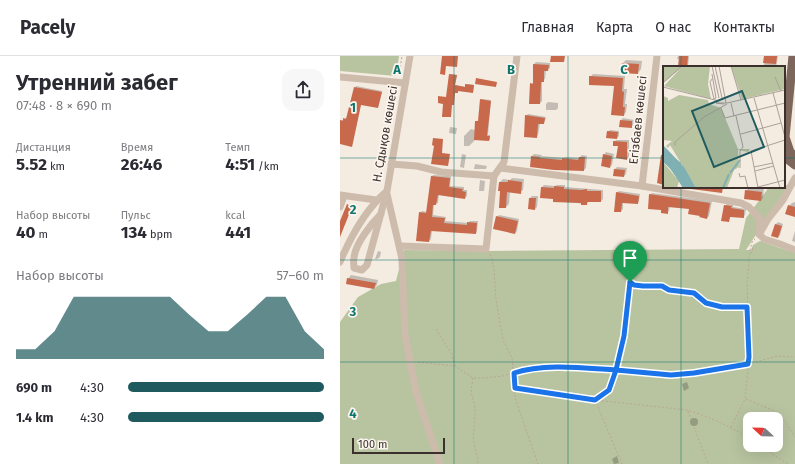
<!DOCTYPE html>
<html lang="ru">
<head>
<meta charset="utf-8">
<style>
  :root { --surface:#fff; --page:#f7f7f7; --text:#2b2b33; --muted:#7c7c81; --line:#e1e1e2; --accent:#1f5a5e }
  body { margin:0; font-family:"Fira Sans",sans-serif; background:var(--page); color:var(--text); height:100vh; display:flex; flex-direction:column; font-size:15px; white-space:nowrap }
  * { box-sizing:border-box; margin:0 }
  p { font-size:13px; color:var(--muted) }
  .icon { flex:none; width:22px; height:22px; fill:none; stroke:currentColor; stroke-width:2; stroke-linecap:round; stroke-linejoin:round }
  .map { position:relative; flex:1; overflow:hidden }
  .panel { display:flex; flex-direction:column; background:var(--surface); width:340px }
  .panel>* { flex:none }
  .needle { width:26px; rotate:292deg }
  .tools { position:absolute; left:403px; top:356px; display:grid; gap:8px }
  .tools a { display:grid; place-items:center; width:40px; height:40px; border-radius:8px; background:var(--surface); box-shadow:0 4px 16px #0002; font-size:20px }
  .scale { position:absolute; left:12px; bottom:10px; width:93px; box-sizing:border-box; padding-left:4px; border:2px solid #3b302b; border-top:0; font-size:11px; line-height:14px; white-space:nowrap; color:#3b302b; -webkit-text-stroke:3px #fbf5ee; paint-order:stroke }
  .pin { position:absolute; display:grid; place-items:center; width:34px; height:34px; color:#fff; margin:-41px -17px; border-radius:50% 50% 50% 0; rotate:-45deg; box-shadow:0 0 4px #0007 }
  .pin .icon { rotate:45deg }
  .round { display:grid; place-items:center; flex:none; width:42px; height:42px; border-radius:12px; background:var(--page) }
  .overview { display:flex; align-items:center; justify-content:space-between; height:68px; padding:0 16px }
  h1 { font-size:22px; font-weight:700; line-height:30px }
  .figures { display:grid; grid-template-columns:repeat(3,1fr); gap:6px; height:68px; padding:4px 16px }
  .figures div { display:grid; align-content:center }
  .figures b { font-size:17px; font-weight:700 }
  .figures small { font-size:11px; font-weight:400 }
  .figures p { font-size:11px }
  .chart { height:112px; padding:8px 16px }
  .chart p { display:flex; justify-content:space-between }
  .chart svg { width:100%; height:72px; margin-top:4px; fill:var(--accent); opacity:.7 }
  ul { padding:0 16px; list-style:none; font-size:13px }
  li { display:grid; grid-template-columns:64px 48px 1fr; align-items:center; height:30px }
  li i { height:10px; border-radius:5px; background:var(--accent) }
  header { display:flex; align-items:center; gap:24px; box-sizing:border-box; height:56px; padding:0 20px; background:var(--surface); border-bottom:1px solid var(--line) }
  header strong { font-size:19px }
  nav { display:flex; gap:22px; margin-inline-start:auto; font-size:14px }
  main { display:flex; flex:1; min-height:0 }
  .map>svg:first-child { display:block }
</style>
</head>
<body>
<header>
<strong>Pacely</strong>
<nav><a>Главная</a><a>Карта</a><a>О нас</a><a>Контакты</a></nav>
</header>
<main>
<section class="panel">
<div class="overview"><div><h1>Утренний забег</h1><p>07:48 · 8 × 690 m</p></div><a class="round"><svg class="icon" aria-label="share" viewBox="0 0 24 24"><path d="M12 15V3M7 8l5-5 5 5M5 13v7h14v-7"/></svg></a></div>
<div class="figures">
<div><p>Дистанция</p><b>5.52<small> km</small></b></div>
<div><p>Время</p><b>26:46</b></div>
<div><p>Темп</p><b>4:51<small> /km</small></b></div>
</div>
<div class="figures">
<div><p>Набор высоты</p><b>40<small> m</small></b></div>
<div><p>Пульс</p><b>134<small> bpm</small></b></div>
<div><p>kcal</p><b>441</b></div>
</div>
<div class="chart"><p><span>Набор высоты</span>57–60 m</p>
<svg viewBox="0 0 160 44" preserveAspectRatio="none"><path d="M0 44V38L10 38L20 27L30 6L40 6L50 6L60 6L70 6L80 6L90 17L100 27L110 27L120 17L130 6L140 6L150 27L160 38V44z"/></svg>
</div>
<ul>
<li><b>690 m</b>4:30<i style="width:100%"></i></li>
<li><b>1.4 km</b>4:30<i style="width:100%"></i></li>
</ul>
</section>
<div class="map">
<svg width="455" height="408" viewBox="0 0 455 408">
  <rect width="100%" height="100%" fill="#f4ebe1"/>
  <g fill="#b8c4a0" fill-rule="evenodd">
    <path d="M0,0H59L56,20L0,15Z"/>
    <path d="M444,128L448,130L406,194H411L413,189L420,185L455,197V408H0V266L18,241L41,228L56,225L64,194L148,195L399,193L406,162L427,134L428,131H444ZM410,363H436V389H410Z"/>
  </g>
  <g fill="#0003">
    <path d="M338,0H349L348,10L349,11H339L340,3H337Z"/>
    <path d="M425,0H438L436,11H424Z"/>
    <path d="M286,4L302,5L301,13L298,17L283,7Z"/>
    <path d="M196,6L210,7V12L206,14L205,23L202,25V45L200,47L191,28L194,26V8Z"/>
    <path d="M111,18L117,19L115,29L126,31L127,28L134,29L133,36L119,34L118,36H115L113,48L105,47L99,41H107Z"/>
    <path d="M253,18L285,20L284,33H287L285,48H287L286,56L284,59L275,29L250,21Z"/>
    <path d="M16,30L42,35L38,51L21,48L12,90L0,87V64H4L5,62H7Z"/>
    <path d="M141,43L151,44L148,79H150V84L136,83L129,90H124V80L131,73L135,74L136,65H139Z"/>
    <path d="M208,46L218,47V52L216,54H206V48Z"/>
    <path d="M188,58L206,61L205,65L203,67H200L198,79L196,81L186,60Z"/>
    <path d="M283,62L294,64L293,69L291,71L281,64Z"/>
    <path d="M110,71L117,72L116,78L109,77Z"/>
    <path d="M270,74L279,75V80L277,82L268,76Z"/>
    <path d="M324,81V128L318,127Z"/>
    <path d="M276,84H289V101L287,103L279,89L274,86Z"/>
    <path d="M266,96L274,98L272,109L270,111L264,99Z"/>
    <path d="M122,98L126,99L124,112L120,111Z"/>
    <path d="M194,98L202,99L201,100L224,102L225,101L239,102L242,99L247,100L246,112L244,114L192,100Z"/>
    <path d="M135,108L147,110L146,113H134Z"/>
    <path d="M277,111L287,112L286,118L284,120L275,113Z"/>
    <path d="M93,119L111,120L110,130L124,131V134H127V140L125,142L99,138L98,147L94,148L93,159L106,161L105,165L128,167L130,165H138L137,175L136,177L92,174L91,183L89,185L80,157L82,155L87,156L92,121Z"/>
    <path d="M172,122L184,123L183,134L180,136L170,135L169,148L166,151L160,126L163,123L170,124Z"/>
    <path d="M140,124L145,125L144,135H139Z"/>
    <path d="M204,129L215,130L217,129H225V131L263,134V143L261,145H249L247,148L214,145V142L202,131Z"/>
    <path d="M409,131H424L423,142L421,144L406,135L408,133Z"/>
    <path d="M279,135L300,138L299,145L297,147L283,146V153L281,155L277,137Z"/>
    <path d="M312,137L372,145L369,160L367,162L350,152L330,150L329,155L327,157L322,154L310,139Z"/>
    <path d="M192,140H198L197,151L195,153L190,142Z"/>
    <path d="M455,146V160L449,150L452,147Z"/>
    <path d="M387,148L393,149V151L406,153L405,159L403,161L391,160L388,165L385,150Z"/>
    <path d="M159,159L179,163L177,175L175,177L157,161Z"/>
    <path d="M438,166L443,168L440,179L438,181L433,179L436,168Z"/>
    <path d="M455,175V186L452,185Z"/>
    <path d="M38,195L41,196L40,201L37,203H35Z"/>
    <path d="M11,219L38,224L37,229L34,232L8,223Z"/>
    <path d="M347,326L349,332L344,335L342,328Z"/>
    <circle cx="354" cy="366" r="4"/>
    <path d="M277,400L279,407L274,408L272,403Z"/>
  </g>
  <g fill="#c8694b">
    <path d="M102,0H118L117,11L106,10L105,19L100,18Z"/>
    <path d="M211,0H225L224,6H210Z"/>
    <path d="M339,0H348L347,11H338Z"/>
    <path d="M424,0H437L436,8L423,7Z"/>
    <path d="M282,7L299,8L298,18L281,17Z"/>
    <path d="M193,8L209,9L208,15H204V26H201L200,48H189L190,27L193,28Z"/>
    <path d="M109,18L117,19L115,29L125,31V28L134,29L133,37L118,35V37H115L114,49H112L111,61H102L103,48L98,47V40L106,41Z"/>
    <path d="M249,20L283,22L282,35L284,36L283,51H285L284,60L271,59L274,30L249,29Z"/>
    <path d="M136,22L157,26L156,31L135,28Z"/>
    <path d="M14,31L42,36L38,52L21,49L12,91L0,88V64L3,65V62L6,63Z"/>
    <path d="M140,43L151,45L147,80H150L149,85L134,84L135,65H138Z"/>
    <path d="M185,59L205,62L204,68H198L197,82L184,81Z"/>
    <path d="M280,64L292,65V72L279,71Z"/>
    <path d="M267,75L278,76L277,83L266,82Z"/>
    <path d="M93,82L103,83L102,97L110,98L108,110L91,108L94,90L92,89Z"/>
    <path d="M273,85L287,86V104L276,102L278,90H273Z"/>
    <path d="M263,98L272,100L270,112L261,110Z"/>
    <path d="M321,99L324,100V129L317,127Z"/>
    <path d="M191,100L200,101V102L222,104V102L238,104L239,101H245L244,115L214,114L190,111Z"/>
    <path d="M274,113L285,114L284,121L273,120Z"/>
    <path d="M91,120L110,122L109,131L123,133L122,135L126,136L125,143L98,139L96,149H93L92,161L105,162L104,167L127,169V166L137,167L136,178L91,175L89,186L76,185L79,156L86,157Z"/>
    <path d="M168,124L182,126L181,138L167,136L166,152H159L160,135H158L159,126H168Z"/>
    <path d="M214,130L224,131V133L241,134L247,133V135H261V146H247V149H241V147L213,146V143L200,142L201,131L214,132Z"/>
    <path d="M352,131H383L382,137L351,133Z"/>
    <path d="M405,134L422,136L421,145L404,143Z"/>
    <path d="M276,136L299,140L298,148L282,147L281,156H274Z"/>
    <path d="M309,138L370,147L367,163L359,161L360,160L348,158L349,153L328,151V158L321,157V154L308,153Z"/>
    <path d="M189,142H196L195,154L188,153Z"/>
    <path d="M7,148L12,151L0,181V165Z"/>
    <path d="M384,149L392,150L391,152L404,154V162L390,161L389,166L381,165Z"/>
    <path d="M448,149L455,151V161L445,158Z"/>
    <path d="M156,160L178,165L175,178L153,173Z"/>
    <path d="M435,168L442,170L438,182L431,180Z"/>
    <path d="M7,222L36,227L34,233L6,228Z"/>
  </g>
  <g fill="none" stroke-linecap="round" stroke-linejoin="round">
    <g stroke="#b9a596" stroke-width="1" stroke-dasharray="2 2" stroke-linecap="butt">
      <path d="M59,19L62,0"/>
      <path d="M411,197L413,195L412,191"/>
      <path d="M150,198L152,203L154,214L156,244L163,284L172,302L175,342L198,408"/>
      <path d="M290,226L294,229L303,230H322L329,234L354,237L366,247L382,251H407"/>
      <path d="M96,273L111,297L115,309"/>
      <path d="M78,306L115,310L133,322H145L163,320L186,313L212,312H243L331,319L354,317L408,308L437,300L455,301"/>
      <path d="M133,322L131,335L135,352V362L133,383L138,403V408"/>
      <path d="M175,332L255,344L347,354C370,361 390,370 410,383"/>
      <path d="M406,343L439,357L455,381"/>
      <path d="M348,355L351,363"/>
      <path d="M354,371L368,408"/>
      <path d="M391,371L405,343L409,301L407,228L410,194L412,186L415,183"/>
      <path d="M419,389L448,408"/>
      <path d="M282,408L255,344L269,334L282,293L289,238V208L290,203L296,197"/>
    </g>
    <g stroke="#cdbbac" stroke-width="7">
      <path d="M0,21L65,27"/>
      <path d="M51,108L77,110L101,116L154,120"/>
      <path d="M160,112L302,130L401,147L409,151L420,163L419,178"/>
      <path d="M302,130L317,0"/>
      <path d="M47,138L62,203L65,279L76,336L100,408"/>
      <path d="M0,139L36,144"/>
      <path d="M0,151L4,140"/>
      <path d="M41,158C31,168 15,188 14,202C13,205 14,209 14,212L22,214L27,209L47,135L70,0"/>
      <path d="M420,177L428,163L443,144L455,122"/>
      <path d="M419,178L424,183L440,188L455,194"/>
      <path d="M60,190L146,193L154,120L164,106L177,0"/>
      <path d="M0,206C11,180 25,154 46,136"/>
    </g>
    <g stroke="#7d675c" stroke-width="9">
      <path d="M453,0L445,81L450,96L455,100"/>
      <path d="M444,98L446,102L455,109"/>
    </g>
  </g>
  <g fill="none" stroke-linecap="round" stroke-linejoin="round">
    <defs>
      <path id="route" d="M290,226L284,280L276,314C244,312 204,307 174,317L175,332L255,344L269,334L276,314L331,319L354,317L408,308L409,301L407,251H382L366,247L354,237L329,234L322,230H303L294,229L290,226"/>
    </defs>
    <use href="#route" stroke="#fff" stroke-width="8"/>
    <use href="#route" stroke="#1a73e8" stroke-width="5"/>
  </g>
  <path fill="none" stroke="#0f766e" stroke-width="1" stroke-opacity="0.55" d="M114,0V408M228,0V408M341,0V11M0,102H324M444,102H455M341,131V408M0,204H455M0,306H455"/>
  <g text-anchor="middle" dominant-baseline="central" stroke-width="3.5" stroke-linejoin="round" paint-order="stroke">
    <g font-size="12" fill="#3b302b" stroke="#fbf5ee">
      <text transform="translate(298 64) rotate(-84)">Егізбаев көшесі</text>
      <text transform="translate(45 78) rotate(-80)">Н. Сдықов көшесі</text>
    </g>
  </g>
  <g transform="translate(323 10)">
    <rect width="122" height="122" fill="#f4ebe1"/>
    <path d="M0,0H47L45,18L48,33L1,20L18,2L0,17ZM68,0H122V23L79,33ZM16,29L45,34L46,38L58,42L75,83H87L85,86L75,84L76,101L71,104L64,122H33L7,79L5,82L3,80L9,75L0,74V30L5,32V35ZM0,96L16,115L14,122H0Z" fill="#b8c4a0"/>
    <path d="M0,79L21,101L33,122H20L8,103L0,96Z" fill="#7fb0b2"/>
    <path fill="none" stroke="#7fb0b2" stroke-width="2" d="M0,85L17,97L15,102L29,122M0,92L23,122M67,107L77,94M60,122L66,108"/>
    <path fill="none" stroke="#aaa098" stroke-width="1" d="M49,0L56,32M52,0L59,32M56,0L63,37M68,0L78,34M49,8L53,32L51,33L47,16L49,13M112,11L118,25M0,17L19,0M0,21L56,35M110,27L122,71M91,32L117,122M68,37L71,50M61,38L53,37H64L122,24M58,42L62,52L122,37M73,50L80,81L77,85M78,68L118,57M12,80V76L41,51L64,38M91,101L110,97M77,102V85M92,105L111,100M76,107L77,111L82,110L85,122M95,121L122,114M95,122L88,85L122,74"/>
    <path fill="#1f5a5e" fill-opacity="0.15" stroke="#1f5a5e" stroke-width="2" d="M79,25L101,81L51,101L29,45Z"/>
    <rect width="122" height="122" fill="none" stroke="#3b302b" stroke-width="2"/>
  </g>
  <g font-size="13" text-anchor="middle" font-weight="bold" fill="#0f766e" stroke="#fbf5ee" stroke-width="3.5" stroke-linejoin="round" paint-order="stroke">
    <text x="57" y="18">A</text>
    <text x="171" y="18">B</text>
    <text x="284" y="18">C</text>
    <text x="13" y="56">1</text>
    <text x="13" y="158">2</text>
    <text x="13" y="260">3</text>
    <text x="13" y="362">4</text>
  </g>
</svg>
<div class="tools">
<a><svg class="needle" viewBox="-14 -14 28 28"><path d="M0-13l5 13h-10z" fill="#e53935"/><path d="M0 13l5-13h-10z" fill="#7c7c81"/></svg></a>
</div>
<div class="scale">100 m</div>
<div class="pin" style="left:290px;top:226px;background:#1e9e55"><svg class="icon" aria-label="arrive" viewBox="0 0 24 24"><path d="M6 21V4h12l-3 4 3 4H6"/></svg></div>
</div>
</main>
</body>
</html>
